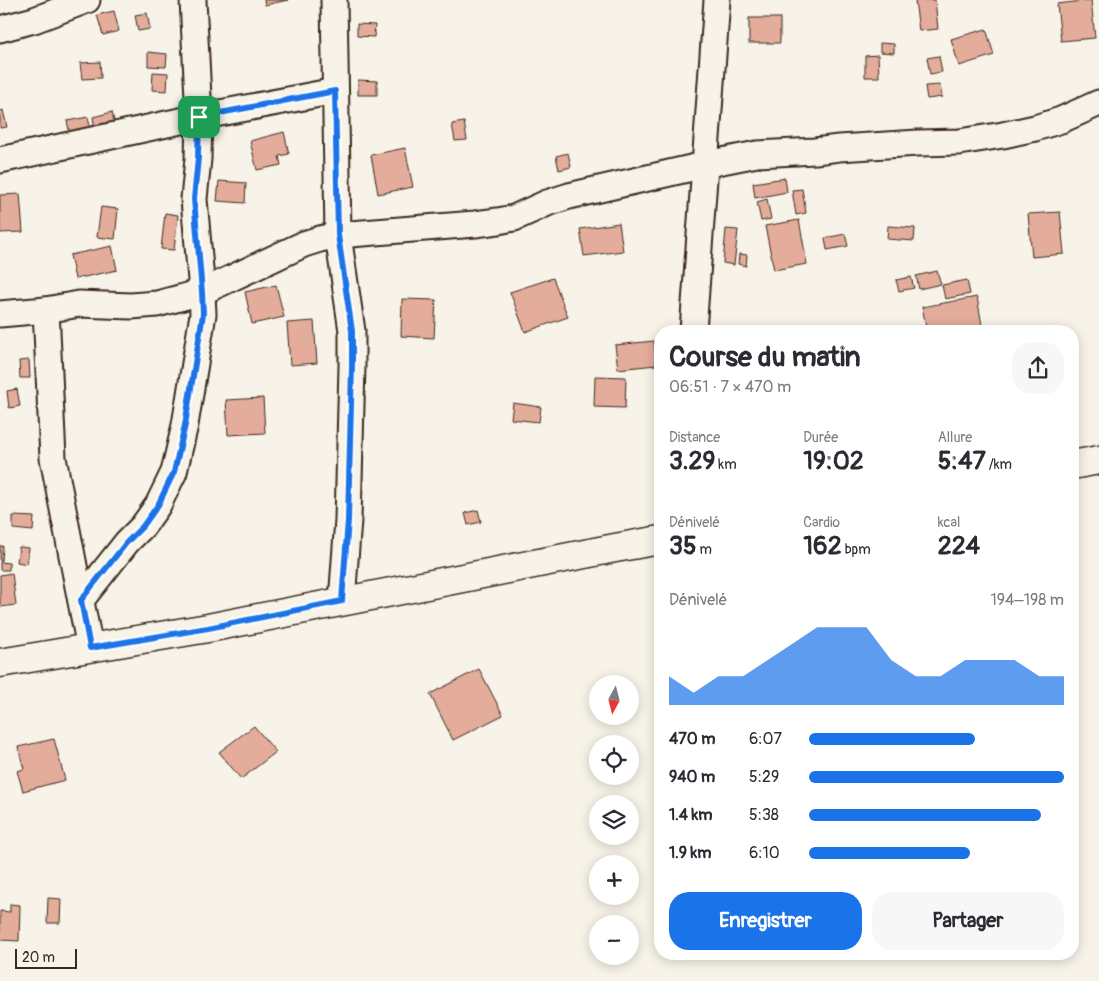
<!DOCTYPE html>
<html lang="fr">
<head>
<meta charset="utf-8">
<style>
  :root { --surface:#fff; --page:#f7f7f7; --text:#2b2b33; --muted:#7c7c81; --accent:#1a73e8 }
  body { margin:0; font-family:Pangolin,sans-serif; background:var(--page); color:var(--text); height:100vh; display:flex; flex-direction:column; font-size:19px; white-space:nowrap }
  * { box-sizing:border-box; margin:0 }
  p { font-size:16px; color:var(--muted) }
  .icon { flex:none; width:28px; height:28px; fill:none; stroke:currentColor; stroke-width:2; stroke-linecap:round; stroke-linejoin:round }
  .map { position:relative; flex:1; overflow:hidden }
  .drawer { position:absolute; left:654px; top:325px; width:425px; height:635px; display:flex; flex-direction:column; background:var(--surface); border-radius:20px; box-shadow:0 2px 12px #0003 }
  .drawer>* { flex:none }
  .needle { width:32px; rotate:187deg }
  .buttons { position:absolute; left:589px; top:675px; display:grid; gap:10px }
  .buttons a { display:grid; place-items:center; width:50px; height:50px; border-radius:50%; background:var(--surface); box-shadow:0 2px 12px #0003; font-size:25px }
  .scale { position:absolute; left:15px; bottom:12px; width:62px; box-sizing:border-box; padding-left:5px; border:2px solid #3b2a1e; border-top:0; font-size:14px; line-height:18px; white-space:nowrap; color:#3b2a1e; -webkit-text-stroke:4px #f7f3e8; paint-order:stroke }
  .pin { position:absolute; display:grid; place-items:center; width:42px; height:42px; color:#fff; margin:-21px; border-radius:10px; box-shadow:0 2px 8px #0006 }
  .round { display:grid; place-items:center; flex:none; width:52px; height:52px; border-radius:20px; background:var(--page) }
  .summary { display:flex; align-items:center; justify-content:space-between; height:85px; padding:0 15px }
  h1 { font-size:28px; font-weight:700; line-height:38px }
  .stats { display:grid; grid-template-columns:repeat(3,1fr); gap:8px; height:85px; padding:5px 15px }
  .stats div { display:grid; align-content:center }
  .stats b { font-size:25px; font-weight:700 }
  .stats small { font-size:14px; font-weight:400 }
  .stats p { font-size:14px }
  .chart { height:140px; padding:10px 15px }
  .chart p { display:flex; justify-content:space-between }
  .chart svg { width:100%; height:90px; margin-top:5px; fill:var(--accent); opacity:.7 }
  .button { display:flex; gap:10px; margin-top:auto; padding:10px 15px }
  .button a { flex:1; height:58px; border-radius:20px; background:var(--accent); color:#fff; font-size:20px; font-weight:700; line-height:58px; text-align:center }
  .button a+a { background:var(--page); color:var(--text) }
  ul { padding:0 15px; list-style:none; font-size:16px }
  li { display:grid; grid-template-columns:80px 60px 1fr; align-items:center; height:38px }
  li i { height:12px; border-radius:6px; background:var(--accent) }
  .map>svg:first-child { display:block }
</style>
</head>
<body>
<div class="map">
<svg width="1099" height="981" viewBox="0 0 1099 981">
  <rect width="100%" height="100%" fill="#f7f3e8"/>
  <filter id="ink" filterUnits="userSpaceOnUse"><feTurbulence type="fractalNoise" baseFrequency=".02" numOctaves="2"/><feDisplacementMap in="SourceGraphic" scale="10" xChannelSelector="R" yChannelSelector="G"/><feConvolveMatrix kernelMatrix="1 2 1 2 8 2 1 2 1" color-interpolation-filters="sRGB"/></filter>
  <g filter="url(#ink)">
    <g fill="#e4ac9b" stroke="#3b2a1e">
      <path d="M264,0H288L265,5Z"/>
      <path d="M915,0H935L938,29L919,31Z"/>
      <path d="M1091,0L1095,38L1061,41L1057,4Z"/>
      <path d="M114,11L119,31L103,35L97,15Z"/>
      <path d="M147,13L150,29L138,31L135,15Z"/>
      <rect x="749" y="18" width="31" height="25"/>
      <path d="M357,24L375,25L374,37L357,36Z"/>
      <path d="M986,29L994,55L959,66L951,39Z"/>
      <path d="M880,43L894,44V53L880,52Z"/>
      <path d="M148,52L167,54L166,67L148,66Z"/>
      <path d="M878,55L879,77H865V56Z"/>
      <path d="M939,56L942,72L930,74L927,58Z"/>
      <path d="M100,62L101,78L82,79L80,63Z"/>
      <path d="M153,72L168,73L167,91L152,90Z"/>
      <path d="M358,80L377,81V95H358Z"/>
      <path d="M940,85L942,97L927,99L925,86Z"/>
      <path d="M3,110L7,127L0,128V111Z"/>
      <path d="M112,112L115,126L95,130L93,117Z"/>
      <path d="M88,117L91,131L70,135L67,121Z"/>
      <path d="M464,122L467,140L455,141L452,124Z"/>
      <path d="M284,132L289,154L279,156L281,165L257,170L250,141Z"/>
      <path d="M405,148L413,187L378,194L371,155Z"/>
      <path d="M568,153L571,167L559,170L556,156Z"/>
      <path d="M785,178L787,192L755,198L753,183Z"/>
      <path d="M219,181L246,183L245,203L217,201Z"/>
      <path d="M802,189L806,213L796,215L792,190Z"/>
      <path d="M20,194L23,232L0,233V195Z"/>
      <path d="M767,199L771,219L761,221L757,202Z"/>
      <path d="M101,207L118,209L115,239L97,237Z"/>
      <path d="M1060,212L1064,254L1032,257L1028,214Z"/>
      <path d="M165,213L178,215L174,250L161,249Z"/>
      <path d="M799,220L807,264L774,270L765,226Z"/>
      <path d="M619,223L623,251L584,256L580,229Z"/>
      <path d="M888,226L915,228L914,241L887,239Z"/>
      <path d="M726,229L738,230L734,265L723,263Z"/>
      <path d="M845,234L848,246L827,250L825,238Z"/>
      <path d="M112,246L117,270L75,279L70,255Z"/>
      <path d="M739,254L747,255L746,266L738,264Z"/>
      <path d="M937,271L941,284L919,289L916,276Z"/>
      <path d="M911,277L914,288L899,291L896,280Z"/>
      <path d="M553,278L568,317L525,332L510,292Z"/>
      <path d="M967,280L970,294L945,299L942,285Z"/>
      <path d="M276,285L284,317L252,324L245,292Z"/>
      <path d="M977,297L983,331H927L922,307Z"/>
      <path d="M402,299L436,300L434,338L401,336Z"/>
      <path d="M314,321L317,363L290,365L287,323Z"/>
      <path d="M654,341L656,365L618,369L615,345Z"/>
      <path d="M29,360L30,378H20L19,361Z"/>
      <path d="M595,376L626,377L625,408L594,407Z"/>
      <path d="M17,389L20,406L9,408L7,391Z"/>
      <path d="M263,398L265,433L228,435L226,400Z"/>
      <path d="M513,403L541,407L539,422L511,419Z"/>
      <path d="M478,510L481,522L468,525L465,513Z"/>
      <path d="M13,516L34,517L33,531L13,529Z"/>
      <path d="M0,546H3L2,561H0Z"/>
      <path d="M19,547L29,548L27,564L17,562Z"/>
      <path d="M0,562L9,563V570H0Z"/>
      <path d="M12,573L16,605L0,607V575Z"/>
      <path d="M479,669L503,715L453,740L430,694Z"/>
      <path d="M254,726L276,752L241,779L219,752Z"/>
      <path d="M54,739L65,780L23,791L17,771L24,769L18,747Z"/>
      <path d="M48,898L61,899L60,923H47Z"/>
      <path d="M10,904L20,905L19,941L0,940V911L10,912Z"/>
    </g>
    <g fill="none" stroke-linecap="round" stroke-linejoin="round">
      <defs>
        <g id="minor">
          <path d="M334,0L338,235L352,331V366L348,520L342,601"/>
          <path d="M0,29L34,20L87,0"/>
          <path d="M0,160L199,117L335,91"/>
          <path d="M46,310L53,458L90,648"/>
          <path d="M0,314L46,310L79,304L131,306L157,304L202,292L304,244L320,239L338,235L475,224L498,221L514,218L547,203L569,196L722,161L757,154L815,151L839,148L918,143L959,142L1003,135L1035,128L1061,120L1099,103"/>
          <path d="M693,331L717,0"/>
          <path d="M81,600L127,542L143,526L158,505L174,472L185,425L203,314L202,292L194,199L198,159L199,117L193,0"/>
        </g>
        <g id="tertiary">
          <path d="M1072,465L1099,460"/>
          <path d="M0,663L208,628L615,548L660,540"/>
        </g>
      </defs>
      <use href="#minor" stroke="#3b2a1e" stroke-width="29"/>
      <use href="#tertiary" stroke="#3b2a1e" stroke-width="31"/>
      <use href="#minor" stroke="#f7f3e8" stroke-width="25"/>
      <use href="#tertiary" stroke="#f7f3e8" stroke-width="28"/>
    </g>
  </g>
  <g fill="none" stroke-linecap="round" stroke-linejoin="round" filter="url(#ink)">
    <defs>
      <path id="route" d="M335,91L338,235L352,331V366L348,520L342,601L208,628L90,648L81,600L127,542L143,526L158,505L174,472L185,425L203,314L202,292L194,199L198,158L199,117Z"/>
    </defs>
    <use href="#route" stroke="#fff" stroke-width="10"/>
    <use href="#route" stroke="#1a73e8" stroke-width="6"/>
  </g>
</svg>
<div class="buttons">
<a><svg class="needle" viewBox="-14 -14 28 28"><path d="M0-13l5 13h-10z" fill="#e53935"/><path d="M0 13l5-13h-10z" fill="#7c7c81"/></svg></a>
<a><svg class="icon" aria-label="locate" viewBox="0 0 24 24"><circle cx="12" cy="12" r="6"/><path d="M12 2v4M12 18v4M2 12h4M18 12h4"/></svg></a>
<a><svg class="icon" aria-label="layers" viewBox="0 0 24 24"><path d="M12 4l9 5-9 5-9-5zM3 14l9 5 9-5"/></svg></a>
<a>+</a>
<a>−</a>
</div>
<div class="scale">20 m</div>
<div class="pin" style="left:199px;top:117px;background:#1e9e55"><svg class="icon" aria-label="arrive" viewBox="0 0 24 24"><path d="M6 21V4h12l-3 4 3 4H6"/></svg></div>
<section class="drawer">
<div class="summary"><div><h1>Course du matin</h1><p>06:51 · 7 × 470 m</p></div><a class="round"><svg class="icon" aria-label="share" viewBox="0 0 24 24"><path d="M12 15V3M7 8l5-5 5 5M5 13v7h14v-7"/></svg></a></div>
<div class="stats">
<div><p>Distance</p><b>3.29<small> km</small></b></div>
<div><p>Durée</p><b>19:02</b></div>
<div><p>Allure</p><b>5:47<small> /km</small></b></div>
</div>
<div class="stats">
<div><p>Dénivelé</p><b>35<small> m</small></b></div>
<div><p>Cardio</p><b>162<small> bpm</small></b></div>
<div><p>kcal</p><b>224</b></div>
</div>
<div class="chart"><p><span>Dénivelé</span>194–198 m</p>
<svg viewBox="0 0 160 44" preserveAspectRatio="none"><path d="M0 44V30L10 38L20 30L30 30L40 22L50 14L60 6L70 6L80 6L90 22L100 30L110 30L120 22L130 22L140 22L150 30L160 30V44z"/></svg>
</div>
<ul>
<li><b>470 m</b>6:07<i style="width:65%"></i></li>
<li><b>940 m</b>5:29<i style="width:100%"></i></li>
<li><b>1.4 km</b>5:38<i style="width:91%"></i></li>
<li><b>1.9 km</b>6:10<i style="width:63%"></i></li>
</ul>
<div class="button"><a>Enregistrer</a><a>Partager</a></div>
</section>
</div>
</body>
</html>
